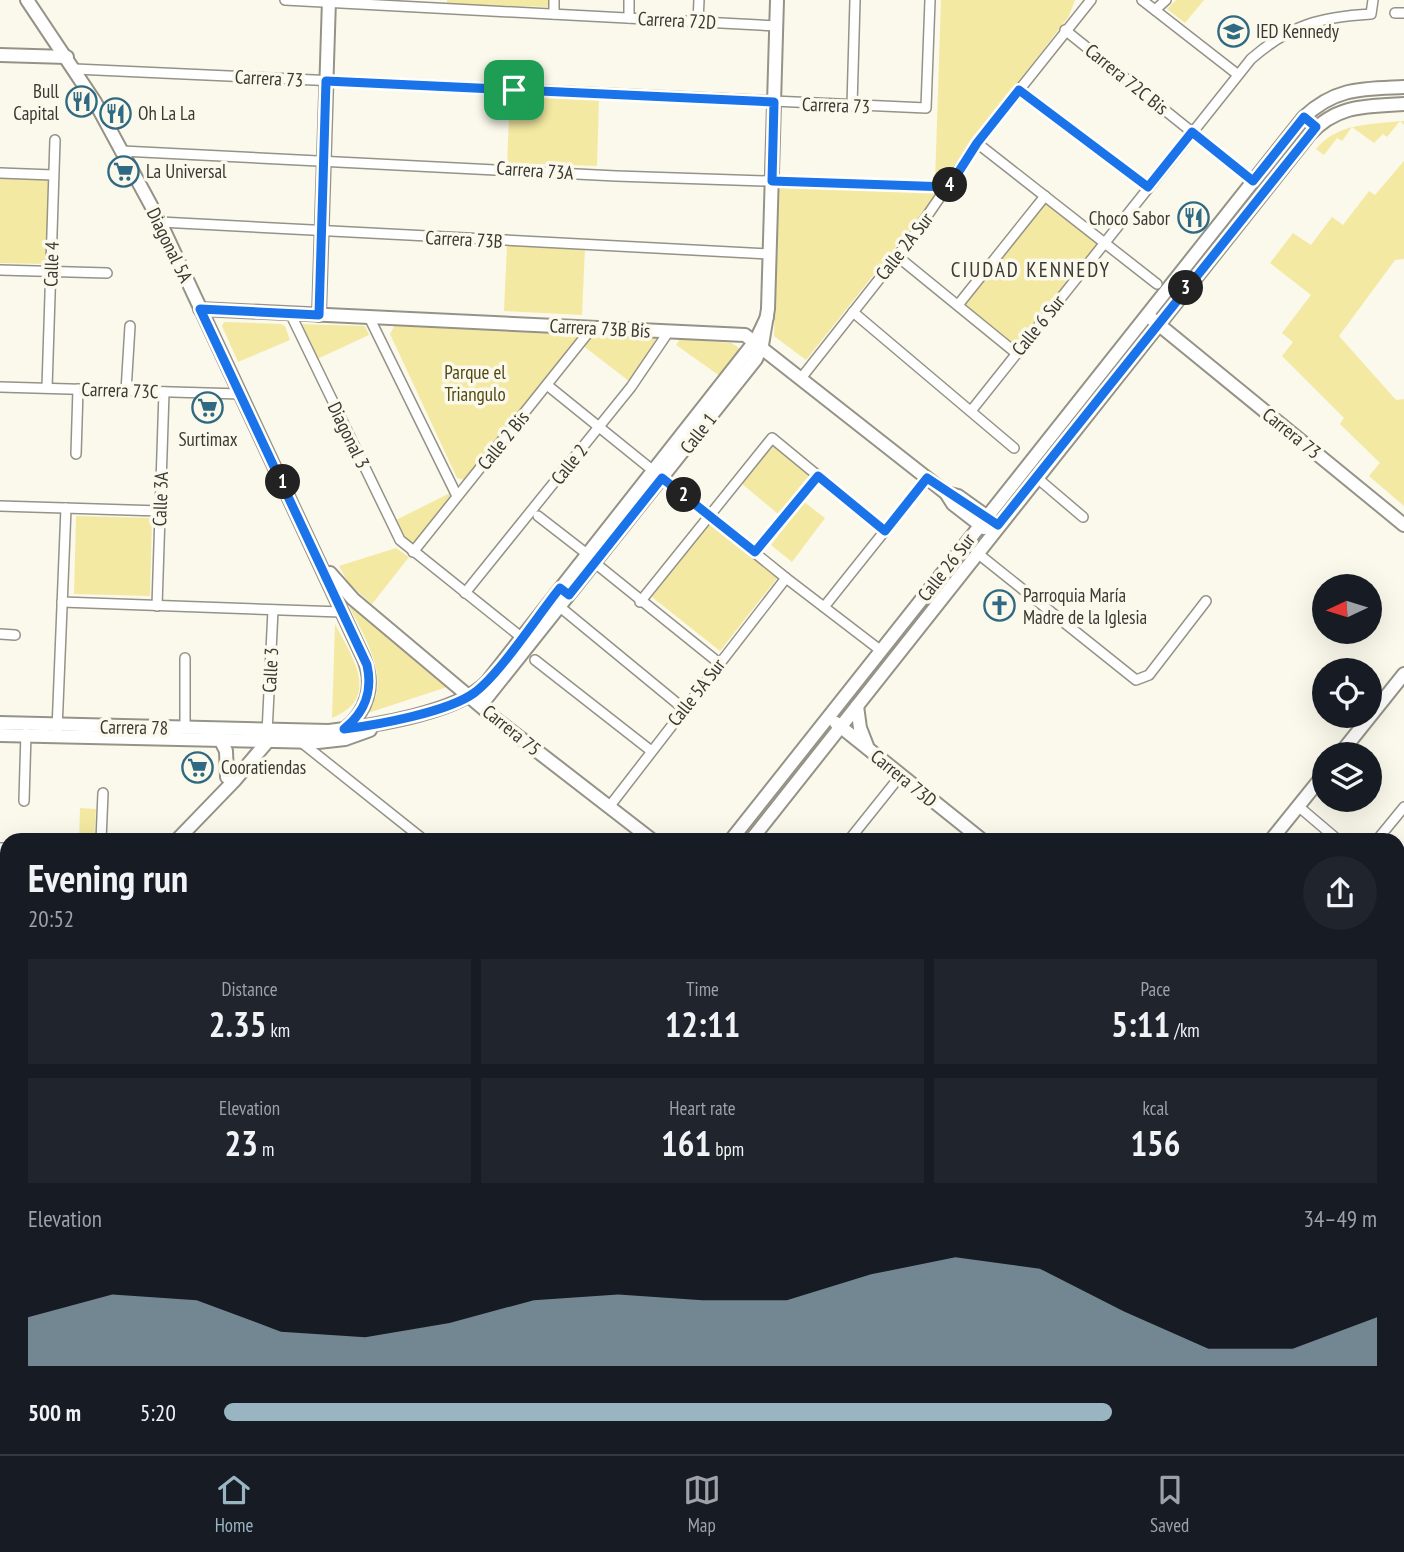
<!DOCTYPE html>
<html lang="en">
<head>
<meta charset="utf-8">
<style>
  :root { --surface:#171b24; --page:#20242c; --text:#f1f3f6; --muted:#9ea1a6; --line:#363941; --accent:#9ab5c2 }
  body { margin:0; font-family:"PT Sans Narrow",sans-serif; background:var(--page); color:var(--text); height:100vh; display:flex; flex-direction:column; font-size:26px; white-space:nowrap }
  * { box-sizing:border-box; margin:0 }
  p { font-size:23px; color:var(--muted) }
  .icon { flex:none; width:38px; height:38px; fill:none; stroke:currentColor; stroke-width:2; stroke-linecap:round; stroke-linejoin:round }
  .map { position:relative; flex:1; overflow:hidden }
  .side { position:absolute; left:0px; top:833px; width:1405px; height:621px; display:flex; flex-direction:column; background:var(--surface); border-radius:21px 21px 0 0; box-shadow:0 7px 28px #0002 }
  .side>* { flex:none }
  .needle { width:46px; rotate:266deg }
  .buttons { position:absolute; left:1312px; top:574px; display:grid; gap:14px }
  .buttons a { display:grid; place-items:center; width:70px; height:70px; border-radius:50%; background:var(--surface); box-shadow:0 7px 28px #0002; font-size:35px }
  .pin { position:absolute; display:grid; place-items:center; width:60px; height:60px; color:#fff; margin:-30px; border-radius:14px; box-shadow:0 4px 10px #0006 }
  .km { position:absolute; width:35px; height:35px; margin:-18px; border-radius:50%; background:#222; color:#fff; font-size:19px; line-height:35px; text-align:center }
  .round { display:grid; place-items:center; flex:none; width:74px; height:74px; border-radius:37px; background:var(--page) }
  .summary { display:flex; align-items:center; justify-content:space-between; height:119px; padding:0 28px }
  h1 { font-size:38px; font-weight:800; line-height:52px }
  .metrics { display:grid; grid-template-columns:repeat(3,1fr); gap:10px; height:119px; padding:7px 28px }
  .metrics div { display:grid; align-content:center; border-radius:0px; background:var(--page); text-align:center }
  .metrics b { font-size:35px; font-weight:800 }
  .metrics small { font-size:19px; font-weight:400 }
  .metrics p { font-size:19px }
  .chart { height:196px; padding:14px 28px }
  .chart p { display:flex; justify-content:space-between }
  .chart svg { width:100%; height:126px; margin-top:7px; fill:var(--accent); opacity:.7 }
  ul { padding:0 28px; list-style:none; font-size:23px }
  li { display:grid; grid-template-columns:112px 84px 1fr; align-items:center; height:52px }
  li i { height:18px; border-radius:9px; background:var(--accent) }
  .tabs { display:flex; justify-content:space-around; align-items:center; height:98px; border-top:2px solid var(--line); background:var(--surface); font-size:19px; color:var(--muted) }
  .tabs a { display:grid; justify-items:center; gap:4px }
  .tabs .on { color:var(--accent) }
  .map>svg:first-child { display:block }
</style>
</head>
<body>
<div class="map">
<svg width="1404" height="1454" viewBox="0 0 1404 1454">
  <rect width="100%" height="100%" fill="#fbf9eb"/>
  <g fill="#f4e9a2">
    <path d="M447,0H549V7L447,4Z"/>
    <path d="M941,0H1075L1069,16L943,181L935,182Z"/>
    <path d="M1176,0H1204L1185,23L1167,9Z"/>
    <path d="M510,95L599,98L597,166L507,163Z"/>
    <path d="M1400,121H1404V125L1400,121L1387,137L1383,134L1374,143L1352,127L1342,141L1337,138L1324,155L1316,149C1338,123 1368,125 1400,121Z"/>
    <path d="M1404,161V259L1395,260L1339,336L1396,400L1404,399V506L1369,476L1380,463L1340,424L1344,418L1282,356L1293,342L1282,333L1311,295L1270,263L1293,233L1311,245L1332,217L1343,225L1369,191L1375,195Z"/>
    <path d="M0,177L50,179L47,264L0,263Z"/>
    <path d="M778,185L940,191L806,360L774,336Z"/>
    <path d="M1047,201L1098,243L1014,347L963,306Z"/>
    <path d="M507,245L585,248L582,315L504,311Z"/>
    <path d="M224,322L281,324L285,326L290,340L238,362L222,326Z"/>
    <path d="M298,324L365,326L369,335L315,360Z"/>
    <path d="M395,325L579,332L582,335L465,480L457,478L390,334Z"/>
    <path d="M592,335L656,339L629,381L582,345Z"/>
    <path d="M680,339L731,343L738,347L739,351L720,376L676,345Z"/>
    <path d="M773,446L809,476L778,514L741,483Z"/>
    <path d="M450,493L453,498L416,546L405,539L396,520Z"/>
    <path d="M804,502L825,518L792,562L771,545Z"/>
    <path d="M76,516L152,518L150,596L74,594Z"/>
    <path d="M710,523L778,577L720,651L652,597Z"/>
    <path d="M396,548L409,557L372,604L349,584L339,566Z"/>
    <path d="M349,606L450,686L368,713C393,679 364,637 349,606Z"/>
    <path d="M335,624C352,657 382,698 332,718Z"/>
    <path d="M80,808L96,809L94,840H79Z"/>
    <path d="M0,853H7V942L0,941Z"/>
    <path d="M340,1447H375L369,1454H348Z"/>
    <path d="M571,1447H680L688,1454H566Z"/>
    <path d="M1125,1447H1150L1158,1454H1119Z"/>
  </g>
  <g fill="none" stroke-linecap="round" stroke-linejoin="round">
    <defs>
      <g id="street">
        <path d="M285,0L777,26"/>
        <path d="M1142,0L1237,74"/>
        <path d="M1155,10L1166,0"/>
        <path d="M1395,13H1404"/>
        <path d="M554,14V0"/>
        <path d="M629,18V0"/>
        <path d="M698,21L699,0"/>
        <path d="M1065,30L1253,181"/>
        <path d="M75,69L926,108L930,0"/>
        <path d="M1019,90L1148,187"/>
        <path d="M852,106L855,0"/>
        <path d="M977,143L1157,284"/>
        <path d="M122,151L616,176L949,187"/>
        <path d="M0,173L53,175"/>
        <path d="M160,222L770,254"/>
        <path d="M897,256L1016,353"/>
        <path d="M0,270L107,273"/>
        <path d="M958,305L1045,196"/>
        <path d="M853,312L1014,448"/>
        <path d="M290,313L400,540L521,637"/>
        <path d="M369,317L457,496"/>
        <path d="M802,377L914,235L977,143L1091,0"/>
        <path d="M547,385L786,578L880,650"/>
        <path d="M0,387L241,394"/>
        <path d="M47,388L55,140"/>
        <path d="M126,391L130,326"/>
        <path d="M971,411L1251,59C1290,25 1320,17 1371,14L1373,0"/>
        <path d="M76,454L78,389"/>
        <path d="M1036,477L1083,517"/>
        <path d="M0,506L160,511"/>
        <path d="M538,516L587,554"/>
        <path d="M413,552L592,328"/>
        <path d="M755,552L818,476"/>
        <path d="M976,552L1136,680L1149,675L1206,601"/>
        <path d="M595,563L719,663"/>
        <path d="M465,593L631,387L669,331"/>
        <path d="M62,602L341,612"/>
        <path d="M640,602L772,438L885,531"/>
        <path d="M157,606L164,392"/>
        <path d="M560,607L684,709"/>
        <path d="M824,607L927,478"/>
        <path d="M0,634L15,635"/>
        <path d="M185,658V728"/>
        <path d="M535,660L650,750"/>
        <path d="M57,730L66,508"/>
        <path d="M267,733L273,610"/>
        <path d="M301,742L424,840"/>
        <path d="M24,801L26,733"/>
        <path d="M1298,806L1338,840"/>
        <path d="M609,807L786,578"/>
        <path d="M101,840L103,793"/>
        <path d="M849,840L901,775"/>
        <path d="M1377,840L1404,807"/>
        <path d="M0,848H7"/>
        <path d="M1398,890L1404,895"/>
        <path d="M0,948H7"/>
        <path d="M1398,978L1404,983"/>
        <path d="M1398,1039L1404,1032"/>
        <path d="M1398,1070L1404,1075"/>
        <path d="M1398,1269L1404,1274"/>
        <path d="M1398,1364L1404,1368"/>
        <path d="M1398,1416L1404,1409"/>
        <path d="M463,1447L472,1454"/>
        <path d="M686,1447L694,1454"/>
        <path d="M1051,1447L1059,1454"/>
        <path d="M1161,1447L1169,1454"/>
        <path d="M1272,1447L1281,1454"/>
        <path d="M439,1454L444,1447"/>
        <path d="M554,1454L559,1447"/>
        <path d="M708,1454L714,1447"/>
        <path d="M1114,1454L1119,1447"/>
        <path d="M1368,1454L1373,1447"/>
      </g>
      <g id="secondary">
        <path d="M27,0L95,102L160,222L364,659C375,686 367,711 345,729"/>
        <path d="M0,55L67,57"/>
        <path d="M200,309L745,335L946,493L953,504L984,528"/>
        <path d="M319,315L329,0"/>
        <path d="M1152,319L1404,525"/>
        <path d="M946,493L958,496L993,521"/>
        <path d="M330,573L353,599L497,720L652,840"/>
        <path d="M481,705L756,359L762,345L768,309L777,0"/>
        <path d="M857,706L860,728L867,746"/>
        <path d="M0,723L329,731C371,726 458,713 487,682L756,340L767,317"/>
        <path d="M836,723L982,840"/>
        <path d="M0,735L318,742L345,739L370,730"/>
        <path d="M221,741L226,751L227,777"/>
        <path d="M1340,754L1404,674"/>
        <path d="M177,840L234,781L267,742"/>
        <path d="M731,840L1304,117C1336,87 1363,89 1404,87"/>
        <path d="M751,840L1309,135C1336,105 1365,106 1404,104"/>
        <path d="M1271,840L1325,773"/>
        <path d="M0,1041L7,1033"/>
        <path d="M1398,1172L1404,1177"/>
        <path d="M0,1371L7,1376"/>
        <path d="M0,1392L7,1398"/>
        <path d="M67,1447L75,1454"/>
        <path d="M93,1447L102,1454"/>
        <path d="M922,1447L930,1454"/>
        <path d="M242,1454L247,1447"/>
        <path d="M262,1454L267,1447"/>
        <path d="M1014,1454L1019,1447"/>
      </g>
    </defs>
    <use href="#street" stroke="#959387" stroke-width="12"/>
    <use href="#secondary" stroke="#959387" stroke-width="16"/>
    <use href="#street" stroke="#fff" stroke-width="9"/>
    <use href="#secondary" stroke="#fff" stroke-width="12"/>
  </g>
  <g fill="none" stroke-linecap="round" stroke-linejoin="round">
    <defs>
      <path id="route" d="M326,81L774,102L772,181L949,187L977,143L1019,90L1148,187L1192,132L1253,181L1304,117L1316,127L998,525L927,478L885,531L818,476L755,552L662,478L569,595L560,588C538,615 500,674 474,693C448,712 377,725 344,729C365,712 373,692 367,665L200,309L319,315Z"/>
    </defs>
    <use href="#route" stroke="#fff" stroke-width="14"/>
    <use href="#route" stroke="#1a73e8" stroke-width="9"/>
  </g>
  <defs>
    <symbol id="school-ring" viewBox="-11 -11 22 22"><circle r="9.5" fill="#fbf9eb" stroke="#306983" stroke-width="1.5"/><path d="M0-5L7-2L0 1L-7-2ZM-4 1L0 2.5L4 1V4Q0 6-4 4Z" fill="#306983"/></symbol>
    <symbol id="restaurant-ring" viewBox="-11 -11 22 22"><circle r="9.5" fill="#fbf9eb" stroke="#306983" stroke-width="1.5"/><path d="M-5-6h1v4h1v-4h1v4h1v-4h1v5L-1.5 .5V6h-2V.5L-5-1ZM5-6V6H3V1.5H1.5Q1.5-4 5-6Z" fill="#306983"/></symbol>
    <symbol id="supermarket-ring" viewBox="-11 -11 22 22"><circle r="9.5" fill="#fbf9eb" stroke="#306983" stroke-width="1.5"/><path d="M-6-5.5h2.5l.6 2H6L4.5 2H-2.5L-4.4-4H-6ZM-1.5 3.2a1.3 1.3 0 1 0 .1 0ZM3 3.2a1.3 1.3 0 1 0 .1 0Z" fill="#306983"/></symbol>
    <symbol id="church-ring" viewBox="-11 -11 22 22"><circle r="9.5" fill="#fbf9eb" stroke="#306983" stroke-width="1.5"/><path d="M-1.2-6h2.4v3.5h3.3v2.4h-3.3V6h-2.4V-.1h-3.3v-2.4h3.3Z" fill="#306983"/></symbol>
  </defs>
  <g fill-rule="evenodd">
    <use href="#school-ring" x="1216" y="14" width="35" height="35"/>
    <use href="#restaurant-ring" x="64" y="84" width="35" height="35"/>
    <use href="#restaurant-ring" x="98" y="96" width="35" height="35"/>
    <use href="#supermarket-ring" x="106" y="154" width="35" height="35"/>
    <use href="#restaurant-ring" x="1176" y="200" width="35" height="35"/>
    <use href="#supermarket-ring" x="190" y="390" width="35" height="35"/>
    <use href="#church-ring" x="982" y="588" width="35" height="35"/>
    <use href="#supermarket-ring" x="180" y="750" width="35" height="35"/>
  </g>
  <g text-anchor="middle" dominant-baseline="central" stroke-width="7" stroke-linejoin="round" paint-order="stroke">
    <g font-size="19" fill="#3a3934" stroke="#fbf9eb">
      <text transform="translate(677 20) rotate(3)">Carrera 72D</text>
      <text transform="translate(269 78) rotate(3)">Carrera 73</text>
      <text transform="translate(1127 79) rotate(39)">Carrera 72C Bis</text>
      <text transform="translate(836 105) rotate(2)">Carrera 73</text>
      <text transform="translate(535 170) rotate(4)">Carrera 73A</text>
      <text transform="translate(464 239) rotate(3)">Carrera 73B</text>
      <text transform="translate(170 245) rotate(64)">Diagonal 5A</text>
      <text transform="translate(904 246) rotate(-52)">Calle 2A Sur</text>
      <text transform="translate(51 264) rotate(-88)">Calle 4</text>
      <text transform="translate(1038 325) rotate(-51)">Calle 6 Sur</text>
      <text transform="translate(600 328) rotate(3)">Carrera 73B Bis</text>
      <text transform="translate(120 390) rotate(2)">Carrera 73C</text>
      <text transform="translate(698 433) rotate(-52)">Calle 1</text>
      <text transform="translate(1292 433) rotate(39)">Carrera 73</text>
      <text transform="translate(349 435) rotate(64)">Diagonal 3</text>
      <text transform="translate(503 440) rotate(-51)">Calle 2 Bis</text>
      <text transform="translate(569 464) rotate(-51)">Calle 2</text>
      <text transform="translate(160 499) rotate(-88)">Calle 3A</text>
      <text transform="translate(946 567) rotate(-52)">Calle 26 Sur</text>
      <text transform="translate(270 670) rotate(-87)">Calle 3</text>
      <text transform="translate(696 692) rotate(-52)">Calle 5A Sur</text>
      <text transform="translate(134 727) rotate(1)">Carrera 78</text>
      <text transform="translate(512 730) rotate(39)">Carrera 75</text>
      <text transform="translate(904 778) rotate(39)">Carrera 73D</text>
    </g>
    <g font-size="19" fill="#3a3934" stroke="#fbf9eb" text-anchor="start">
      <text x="1256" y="31">IED Kennedy</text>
      <text x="59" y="91" text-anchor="end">Bull<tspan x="59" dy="22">Capital</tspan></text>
      <text x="138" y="113">Oh La La</text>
      <text x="146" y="171">La Universal</text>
      <text x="1170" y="218" text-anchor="end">Choco Sabor</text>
      <text x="208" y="439" text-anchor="middle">Surtimax</text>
      <text x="1023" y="595">Parroquia María<tspan x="1023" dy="22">Madre de la Iglesia</tspan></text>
      <text x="221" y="767">Cooratiendas</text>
    </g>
    <g font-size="19" fill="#504812" stroke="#fbf9eb">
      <text x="475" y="372">Parque el<tspan x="475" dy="22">Triangulo</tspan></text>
    </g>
    <g font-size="21" letter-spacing="2" fill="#3a3934" stroke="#fbf9eb">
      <text x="1031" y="269">CIUDAD KENNEDY</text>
    </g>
  </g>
</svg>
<div class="buttons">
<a><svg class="needle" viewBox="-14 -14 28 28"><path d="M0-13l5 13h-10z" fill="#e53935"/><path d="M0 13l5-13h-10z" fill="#9ea1a6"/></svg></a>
<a><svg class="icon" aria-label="locate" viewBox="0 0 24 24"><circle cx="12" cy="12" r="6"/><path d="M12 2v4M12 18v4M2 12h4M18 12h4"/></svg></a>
<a><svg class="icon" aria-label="layers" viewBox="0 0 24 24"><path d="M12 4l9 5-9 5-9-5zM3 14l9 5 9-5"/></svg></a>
</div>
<div class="pin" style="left:514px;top:90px;background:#1e9e55"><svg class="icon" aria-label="arrive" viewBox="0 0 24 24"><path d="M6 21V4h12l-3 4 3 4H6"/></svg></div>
<b class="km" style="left:283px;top:482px">1</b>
<b class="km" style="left:684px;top:495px">2</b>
<b class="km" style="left:1186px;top:288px">3</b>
<b class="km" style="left:950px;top:185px">4</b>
<section class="side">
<div class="summary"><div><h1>Evening run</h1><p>20:52</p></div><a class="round"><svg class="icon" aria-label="share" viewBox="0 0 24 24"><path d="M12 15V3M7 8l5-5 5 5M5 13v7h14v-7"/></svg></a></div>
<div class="metrics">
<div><p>Distance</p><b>2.35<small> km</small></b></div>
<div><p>Time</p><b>12:11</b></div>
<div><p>Pace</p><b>5:11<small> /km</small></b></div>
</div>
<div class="metrics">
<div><p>Elevation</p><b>23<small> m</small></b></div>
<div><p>Heart rate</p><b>161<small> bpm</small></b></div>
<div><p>kcal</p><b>156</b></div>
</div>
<div class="chart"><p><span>Elevation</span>34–49 m</p>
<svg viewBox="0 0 160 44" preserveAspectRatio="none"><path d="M0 44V27L10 19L20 21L30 32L40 34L50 29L60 21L70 19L80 21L90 21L100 12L110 6L120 10L130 25L140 38L150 38L160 27V44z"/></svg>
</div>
<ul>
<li><b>500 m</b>5:20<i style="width:77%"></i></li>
</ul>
</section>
</div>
<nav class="tabs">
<a class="on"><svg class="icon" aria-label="home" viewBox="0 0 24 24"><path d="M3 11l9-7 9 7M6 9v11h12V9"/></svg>Home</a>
<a><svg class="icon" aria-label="map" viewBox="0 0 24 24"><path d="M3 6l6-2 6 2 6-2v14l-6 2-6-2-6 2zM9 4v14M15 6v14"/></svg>Map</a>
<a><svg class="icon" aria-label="saved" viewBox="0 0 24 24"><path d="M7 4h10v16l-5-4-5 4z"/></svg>Saved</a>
</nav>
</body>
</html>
